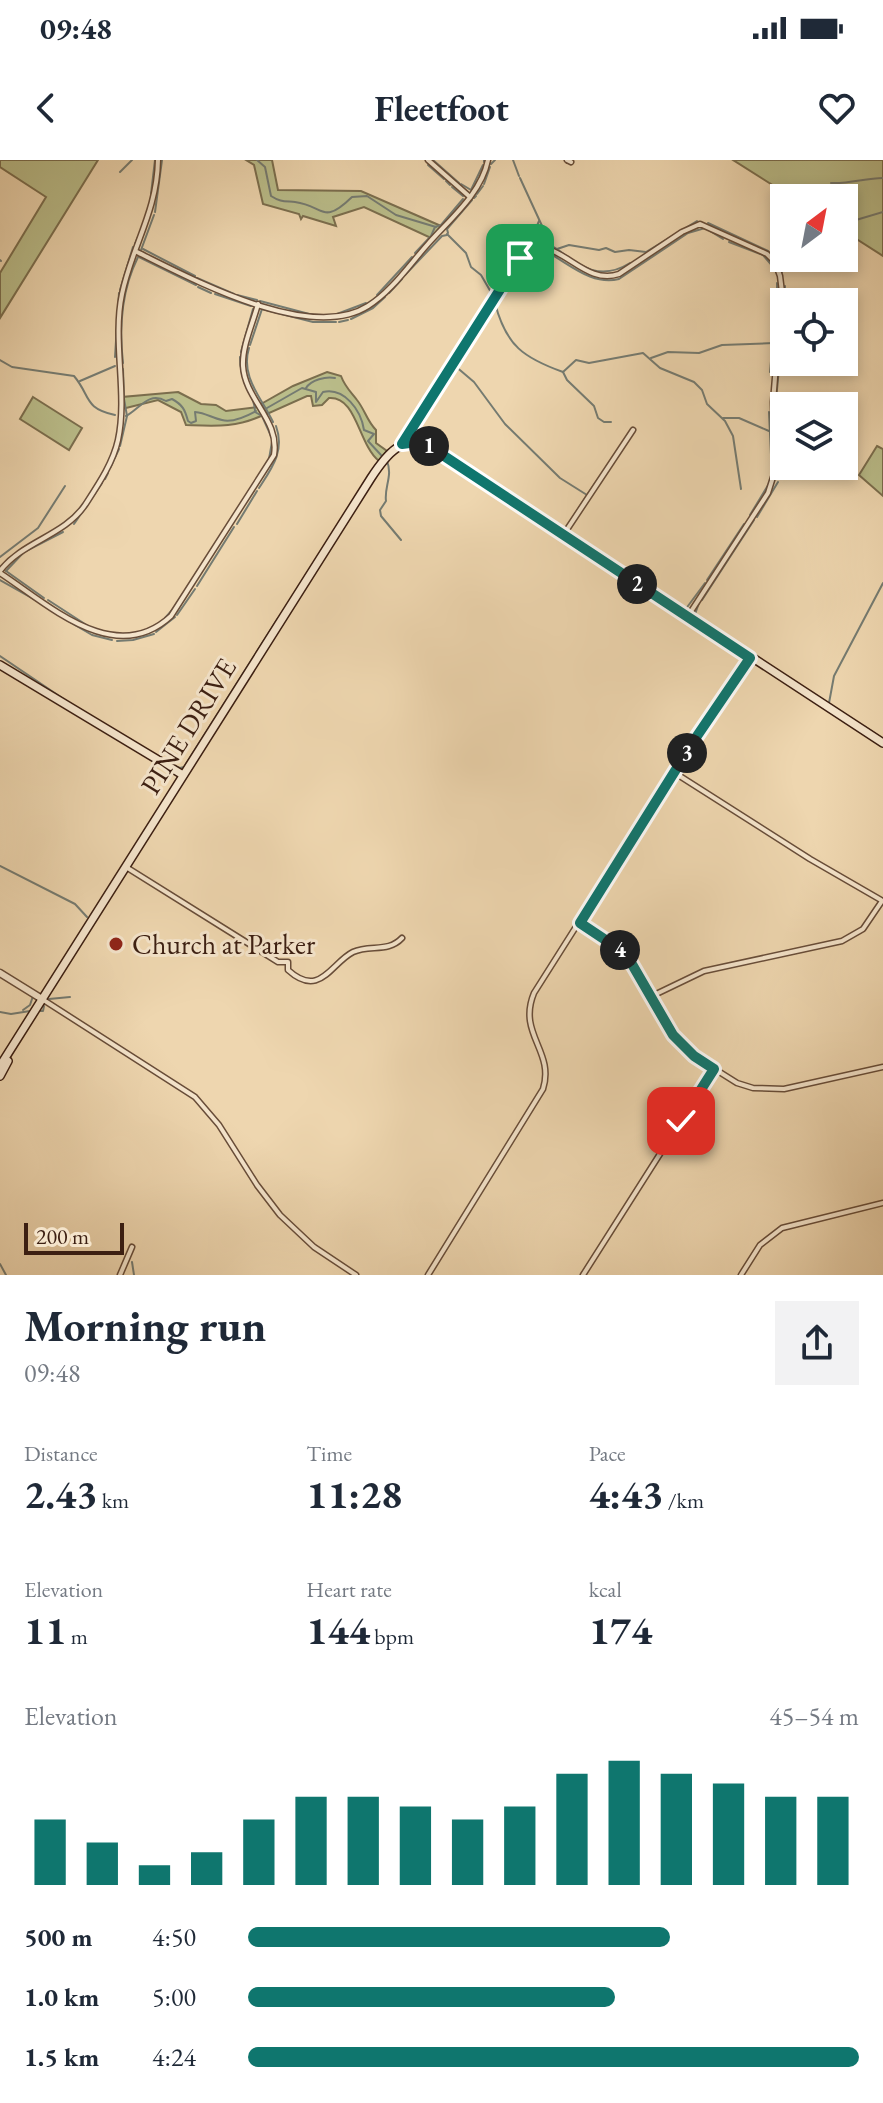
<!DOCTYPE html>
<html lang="en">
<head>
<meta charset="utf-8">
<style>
  :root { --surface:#fff; --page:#f2f2f3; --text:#1f2937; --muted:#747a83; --accent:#0f766e }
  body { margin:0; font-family:"EB Garamond",serif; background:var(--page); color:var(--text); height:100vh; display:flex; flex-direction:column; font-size:30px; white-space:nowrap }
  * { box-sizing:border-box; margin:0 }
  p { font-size:26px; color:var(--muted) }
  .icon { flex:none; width:44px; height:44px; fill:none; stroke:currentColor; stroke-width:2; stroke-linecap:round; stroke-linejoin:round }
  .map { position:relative; height:1115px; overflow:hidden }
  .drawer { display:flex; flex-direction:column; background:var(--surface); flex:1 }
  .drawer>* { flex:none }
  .needle { width:52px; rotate:32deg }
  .tools { position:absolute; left:770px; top:24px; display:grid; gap:16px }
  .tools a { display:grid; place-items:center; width:88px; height:88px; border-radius:0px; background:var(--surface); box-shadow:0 4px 12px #0003; font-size:40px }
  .scale { position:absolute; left:24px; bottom:20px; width:100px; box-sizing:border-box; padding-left:8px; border:4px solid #3c1f12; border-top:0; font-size:22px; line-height:28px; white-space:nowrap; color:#3c1f12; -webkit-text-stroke:6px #f4e4cb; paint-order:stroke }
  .pin { position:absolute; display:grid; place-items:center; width:68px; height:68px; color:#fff; margin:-34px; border-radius:16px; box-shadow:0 4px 12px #0006 }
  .km { position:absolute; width:40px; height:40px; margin:-20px; border-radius:50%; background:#222; color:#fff; font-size:22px; line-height:40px; text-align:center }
  .round { display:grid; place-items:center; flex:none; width:84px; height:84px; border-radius:0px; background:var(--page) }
  .summary { display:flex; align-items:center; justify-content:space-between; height:136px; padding:0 24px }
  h1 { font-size:44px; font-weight:700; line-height:60px }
  .figures { display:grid; grid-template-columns:repeat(3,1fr); gap:12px; height:136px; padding:8px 24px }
  .figures div { display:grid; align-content:center }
  .figures b { font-size:40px; font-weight:700 }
  .figures small { font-size:22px; font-weight:400 }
  .figures p { font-size:22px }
  .chart { height:224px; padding:16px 24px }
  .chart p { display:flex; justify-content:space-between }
  .chart svg { width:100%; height:144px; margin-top:8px; stroke:var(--accent); stroke-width:6 }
  ul { padding:0 24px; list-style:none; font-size:26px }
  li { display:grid; grid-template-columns:128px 96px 1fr; align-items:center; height:60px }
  li i { height:20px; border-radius:10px; background:var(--accent) }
  .status { display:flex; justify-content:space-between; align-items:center; height:56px; padding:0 40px; background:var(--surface); direction:ltr }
  .status svg { height:22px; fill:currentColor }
  header { display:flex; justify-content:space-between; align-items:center; height:104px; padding:0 24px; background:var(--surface); font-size:36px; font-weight:700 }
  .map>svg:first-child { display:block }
</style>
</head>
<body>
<div class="status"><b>09:48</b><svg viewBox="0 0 49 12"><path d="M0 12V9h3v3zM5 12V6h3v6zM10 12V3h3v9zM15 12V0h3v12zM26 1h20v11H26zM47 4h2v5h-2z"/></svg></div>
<header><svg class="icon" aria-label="back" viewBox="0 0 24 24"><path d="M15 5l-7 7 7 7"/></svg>Fleetfoot<svg class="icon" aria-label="heart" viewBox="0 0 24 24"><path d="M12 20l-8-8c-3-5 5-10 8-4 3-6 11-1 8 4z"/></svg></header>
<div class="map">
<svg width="883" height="1115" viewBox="0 0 883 1115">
  <rect width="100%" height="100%" fill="#eed6af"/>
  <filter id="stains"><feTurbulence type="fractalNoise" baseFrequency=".0025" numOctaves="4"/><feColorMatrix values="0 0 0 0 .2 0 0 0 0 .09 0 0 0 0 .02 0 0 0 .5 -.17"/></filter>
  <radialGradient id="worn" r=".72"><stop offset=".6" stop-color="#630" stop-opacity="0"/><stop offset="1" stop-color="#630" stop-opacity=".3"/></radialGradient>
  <g fill="#babd8a" stroke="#7b6e4e" stroke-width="2">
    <path d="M0,0H98L0,158V113L46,37L0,7Z"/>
    <path d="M246,0H272L278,30L361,31L441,66L431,78L364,47L333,57L336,66L303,56L301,59L299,54L263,44L254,5Z"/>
    <path d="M733,0H883V96L844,71V38H793Z"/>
    <path d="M327,212L341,216C345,227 351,232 357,240C365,250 367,261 376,270V283L387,291L379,301C358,284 357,236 329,238L322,245L313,246L311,236H307L267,254L261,244L293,226Z"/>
    <path d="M178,232L201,244L216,245L226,251L258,247L263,255C237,268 214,266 186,265L181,252L158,240L122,249V237Z"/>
    <path d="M33,237L82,268L69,290L20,259Z"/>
    <path d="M877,286L883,289V336L859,315Z"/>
  </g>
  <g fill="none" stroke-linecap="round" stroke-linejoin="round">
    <g stroke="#757b71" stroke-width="2">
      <path d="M257,0L265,7L271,36C280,42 285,41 295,42C325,46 322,66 352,37L367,36L396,55L436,67"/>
      <path d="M433,0L459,23"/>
      <path d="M513,0L519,16"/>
      <path d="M484,2V0"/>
      <path d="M491,4L495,0"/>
      <path d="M428,5L444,19"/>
      <path d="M120,12L132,0"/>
      <path d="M520,18L543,68"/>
      <path d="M446,21L450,25"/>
      <path d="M831,23C850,24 865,18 883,18"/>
      <path d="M461,24L471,30L483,5"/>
      <path d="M484,24L490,7"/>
      <path d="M452,27L463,36"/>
      <path d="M151,34L155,0"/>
      <path d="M477,34L483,26"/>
      <path d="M474,38L476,36"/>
      <path d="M155,52L162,0"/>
      <path d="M844,59L856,60L883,52"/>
      <path d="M539,61L533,75L557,89L569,85L599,90L606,88L615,92L629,90L646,92L697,61"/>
      <path d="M708,63L768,91L775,98L782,112"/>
      <path d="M710,71L723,79"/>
      <path d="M448,73L447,69L472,40"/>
      <path d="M447,74L466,93L471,107L481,115L492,134"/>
      <path d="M729,82L763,95L775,109"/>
      <path d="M135,84L138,77"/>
      <path d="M143,89L195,116"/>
      <path d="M557,89C582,108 601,121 630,103"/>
      <path d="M141,90L154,55"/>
      <path d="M415,93L431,76L435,67L441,65L463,39"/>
      <path d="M532,93L543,90C568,102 590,126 619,119L688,73L705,68"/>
      <path d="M139,97L196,125"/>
      <path d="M0,100L1,101"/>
      <path d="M405,115L442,76L447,75"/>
      <path d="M197,118L234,134"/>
      <path d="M198,127L211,133"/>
      <path d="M120,130L133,87"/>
      <path d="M389,133L402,119"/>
      <path d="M215,134L251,146"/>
      <path d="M237,135L257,140"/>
      <path d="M377,135L412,97"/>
      <path d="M260,141L313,155"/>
      <path d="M777,142V123"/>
      <path d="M785,142V126"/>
      <path d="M495,143C506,186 524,198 563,212L576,200L589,203L643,193L660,208L694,222L702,230L707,244L725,261L733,276L741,329"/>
      <path d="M337,154L366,143"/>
      <path d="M351,159L373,148L385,137"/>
      <path d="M339,162L348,160"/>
      <path d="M782,173L784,150"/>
      <path d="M469,183L524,97L530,92"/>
      <path d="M250,185L262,149L313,162H336"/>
      <path d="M249,188C240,217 262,238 273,262"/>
      <path d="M241,192L253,149"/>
      <path d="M115,197L119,133"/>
      <path d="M240,197C239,219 255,235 255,251"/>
      <path d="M651,198L668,192L699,193L722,185L774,183"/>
      <path d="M0,200L12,207L74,216C91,236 83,248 115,255"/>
      <path d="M123,203C119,168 122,129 138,97"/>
      <path d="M454,205L474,222L505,264L560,318L587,335L573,357"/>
      <path d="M563,212L567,220L594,246L598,258L604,262H611"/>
      <path d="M770,212L776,147"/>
      <path d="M449,213L467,185"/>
      <path d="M80,221L115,206"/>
      <path d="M306,228C311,220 326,216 335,218"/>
      <path d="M776,240L782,177"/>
      <path d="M775,244L778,318"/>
      <path d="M267,248L302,228L316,232V242L323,232C344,227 361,250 364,270L374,274L368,281L381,295"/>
      <path d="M255,252L262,256L271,276"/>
      <path d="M769,252L772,316"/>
      <path d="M126,256C140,249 148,231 166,241L172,239C183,245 185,250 188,261L191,263L196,261L195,252C206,253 212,258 222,260C233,263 247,256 256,251"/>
      <path d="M723,258H739L769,271"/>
      <path d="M420,259L415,274L430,283"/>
      <path d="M120,286L127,256L124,239L123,209"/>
      <path d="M269,299L272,282"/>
      <path d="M387,301C393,316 384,327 386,341L380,350L381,356L401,380"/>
      <path d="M110,308L119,289"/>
      <path d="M105,319L108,313"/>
      <path d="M259,328C272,308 285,291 276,266"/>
      <path d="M587,335L600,316"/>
      <path d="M750,355L770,322"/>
      <path d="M757,357L778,322"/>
      <path d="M74,364L102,323"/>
      <path d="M237,364L257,331"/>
      <path d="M0,397L38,368L65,326"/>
      <path d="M6,411L24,392L63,372"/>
      <path d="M6,411L44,438"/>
      <path d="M0,420L37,441"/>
      <path d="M707,420L744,364"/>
      <path d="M197,426L234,367"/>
      <path d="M48,440L88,466"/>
      <path d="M702,440L754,360"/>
      <path d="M685,450L705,423"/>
      <path d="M177,455L195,429"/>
      <path d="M694,457L699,443"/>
      <path d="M63,458L92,475L112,480"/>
      <path d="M165,458L174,448"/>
      <path d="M156,472L175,457"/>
      <path d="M117,481L133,480L154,474"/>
      <path d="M0,496L71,544"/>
      <path d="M829,543L834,516L883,423"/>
      <path d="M864,566L883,579"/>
      <path d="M170,604L180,608L184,607L278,458"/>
      <path d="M0,706L75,744L87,757"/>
      <path d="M49,839L70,837"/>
      <path d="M23,850L30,845L33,836"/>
      <path d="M38,851H43L44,846"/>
      <path d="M0,852L11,854L30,851"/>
      <path d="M132,1102L134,1115"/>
      <path d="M0,1104L6,1115"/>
    </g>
    <defs>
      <g id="minor">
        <path d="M428,0L470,37"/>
        <path d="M567,0L571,2"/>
        <path d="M137,92C192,119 310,183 368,146C391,132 410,104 428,84C450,59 481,34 488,0"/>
        <path d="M402,284L520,98L528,89C562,79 583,126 619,114L682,72L700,64L767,94L775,102L780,116L782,132L773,242L775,311L768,333L688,456"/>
        <path d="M564,374L633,270"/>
        <path d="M0,411C23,381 64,376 85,345C98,325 113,303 118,280C128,233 112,182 122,134C132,86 157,52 158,0"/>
        <path d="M0,413C49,445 115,508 171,456L274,295C280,260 245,240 243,206C242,186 253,163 258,144"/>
        <path d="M675,613L810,699L881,740"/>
        <path d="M126,707L278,802H288V810C320,839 331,803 353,792C370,784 388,793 402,778"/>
        <path d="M580,763L616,787L629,799L668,867L680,882L694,896L737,923L753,928L784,929L883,907"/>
        <path d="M652,836L704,811L842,781L863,769L882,741"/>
        <path d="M42,839L195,937L219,965L257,1025L280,1055L314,1087L356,1115"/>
        <path d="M120,1115L132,1087"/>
        <path d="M428,1115L543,929C555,891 517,874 534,833L695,579L750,498"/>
        <path d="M583,1115L714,909"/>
        <path d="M741,1115L760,1085L782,1068L883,1043"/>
      </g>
      <path id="tertiary" d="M0,813L42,839"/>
      <g id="secondary">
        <path d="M0,505L183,615"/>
        <path d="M0,906L371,318C386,295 403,272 432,288L883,583"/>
        <path d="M0,916L8,901"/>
      </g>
    </defs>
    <use href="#minor" stroke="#684d39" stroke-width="7"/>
    <use href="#tertiary" stroke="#684d39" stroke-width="9"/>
    <use href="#secondary" stroke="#3c1f12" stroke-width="10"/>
    <use href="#minor" stroke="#f4e4cb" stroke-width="4"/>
    <use href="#tertiary" stroke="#f4e4cb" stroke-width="6"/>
    <use href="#secondary" stroke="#f4e4cb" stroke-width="7"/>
  </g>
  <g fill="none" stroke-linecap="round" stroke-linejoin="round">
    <defs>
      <path id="route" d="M520,98L402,284L417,282L432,288L750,498L695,579L580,763L616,787L629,799L673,875L694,896L714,909L681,961"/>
    </defs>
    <use href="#route" stroke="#fff" stroke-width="16"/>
    <use href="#route" stroke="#0f766e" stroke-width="10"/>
  </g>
  <circle fill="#8f2418" stroke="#f4e4cb" stroke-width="3" cx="116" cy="784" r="8"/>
  <g text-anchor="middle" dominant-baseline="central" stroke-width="6" stroke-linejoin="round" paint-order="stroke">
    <g font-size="28" fill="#3c1f12" stroke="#f4e4cb">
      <text transform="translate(188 566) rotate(-58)">PINE DRIVE</text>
    </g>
    <g font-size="28" fill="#3c1f12" stroke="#f4e4cb" text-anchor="start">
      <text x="132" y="784">Church at Parker</text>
    </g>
  </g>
  <rect width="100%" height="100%" filter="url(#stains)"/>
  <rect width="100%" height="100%" fill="url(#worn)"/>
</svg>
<div class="tools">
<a><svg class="needle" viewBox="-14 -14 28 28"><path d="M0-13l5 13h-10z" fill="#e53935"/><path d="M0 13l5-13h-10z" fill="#747a83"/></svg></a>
<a><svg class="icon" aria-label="locate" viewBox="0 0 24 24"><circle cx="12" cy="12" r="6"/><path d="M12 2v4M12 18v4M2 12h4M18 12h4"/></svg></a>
<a><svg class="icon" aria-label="layers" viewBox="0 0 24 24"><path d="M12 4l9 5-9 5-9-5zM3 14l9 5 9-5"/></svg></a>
</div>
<div class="scale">200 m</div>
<div class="pin" style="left:520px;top:98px;background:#1e9e55"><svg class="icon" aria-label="arrive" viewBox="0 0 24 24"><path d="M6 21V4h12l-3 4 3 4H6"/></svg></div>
<div class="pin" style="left:681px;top:961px;background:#d93025"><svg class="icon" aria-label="check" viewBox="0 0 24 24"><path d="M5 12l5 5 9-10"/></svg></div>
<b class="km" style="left:429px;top:286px">1</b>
<b class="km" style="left:637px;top:424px">2</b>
<b class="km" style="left:687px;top:593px">3</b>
<b class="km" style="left:620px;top:790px">4</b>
</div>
<section class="drawer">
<div class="summary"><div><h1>Morning run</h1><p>09:48</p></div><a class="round"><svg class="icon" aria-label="share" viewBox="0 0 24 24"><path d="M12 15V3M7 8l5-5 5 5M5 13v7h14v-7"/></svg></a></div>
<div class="figures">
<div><p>Distance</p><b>2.43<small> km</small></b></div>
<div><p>Time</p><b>11:28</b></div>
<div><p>Pace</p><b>4:43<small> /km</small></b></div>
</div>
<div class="figures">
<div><p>Elevation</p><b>11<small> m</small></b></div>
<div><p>Heart rate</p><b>144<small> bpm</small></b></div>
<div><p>kcal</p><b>174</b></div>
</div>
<div class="chart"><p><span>Elevation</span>45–54 m</p>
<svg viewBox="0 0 160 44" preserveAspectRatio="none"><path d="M5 44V24M15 44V31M25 44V38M35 44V34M45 44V24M55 44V17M65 44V17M75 44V20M85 44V24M95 44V20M105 44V10M115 44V6M125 44V10M135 44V13M145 44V17M155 44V17"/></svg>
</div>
<ul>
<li><b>500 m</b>4:50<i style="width:69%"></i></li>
<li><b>1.0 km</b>5:00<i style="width:60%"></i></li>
<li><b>1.5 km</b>4:24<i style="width:100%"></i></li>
</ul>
</section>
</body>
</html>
